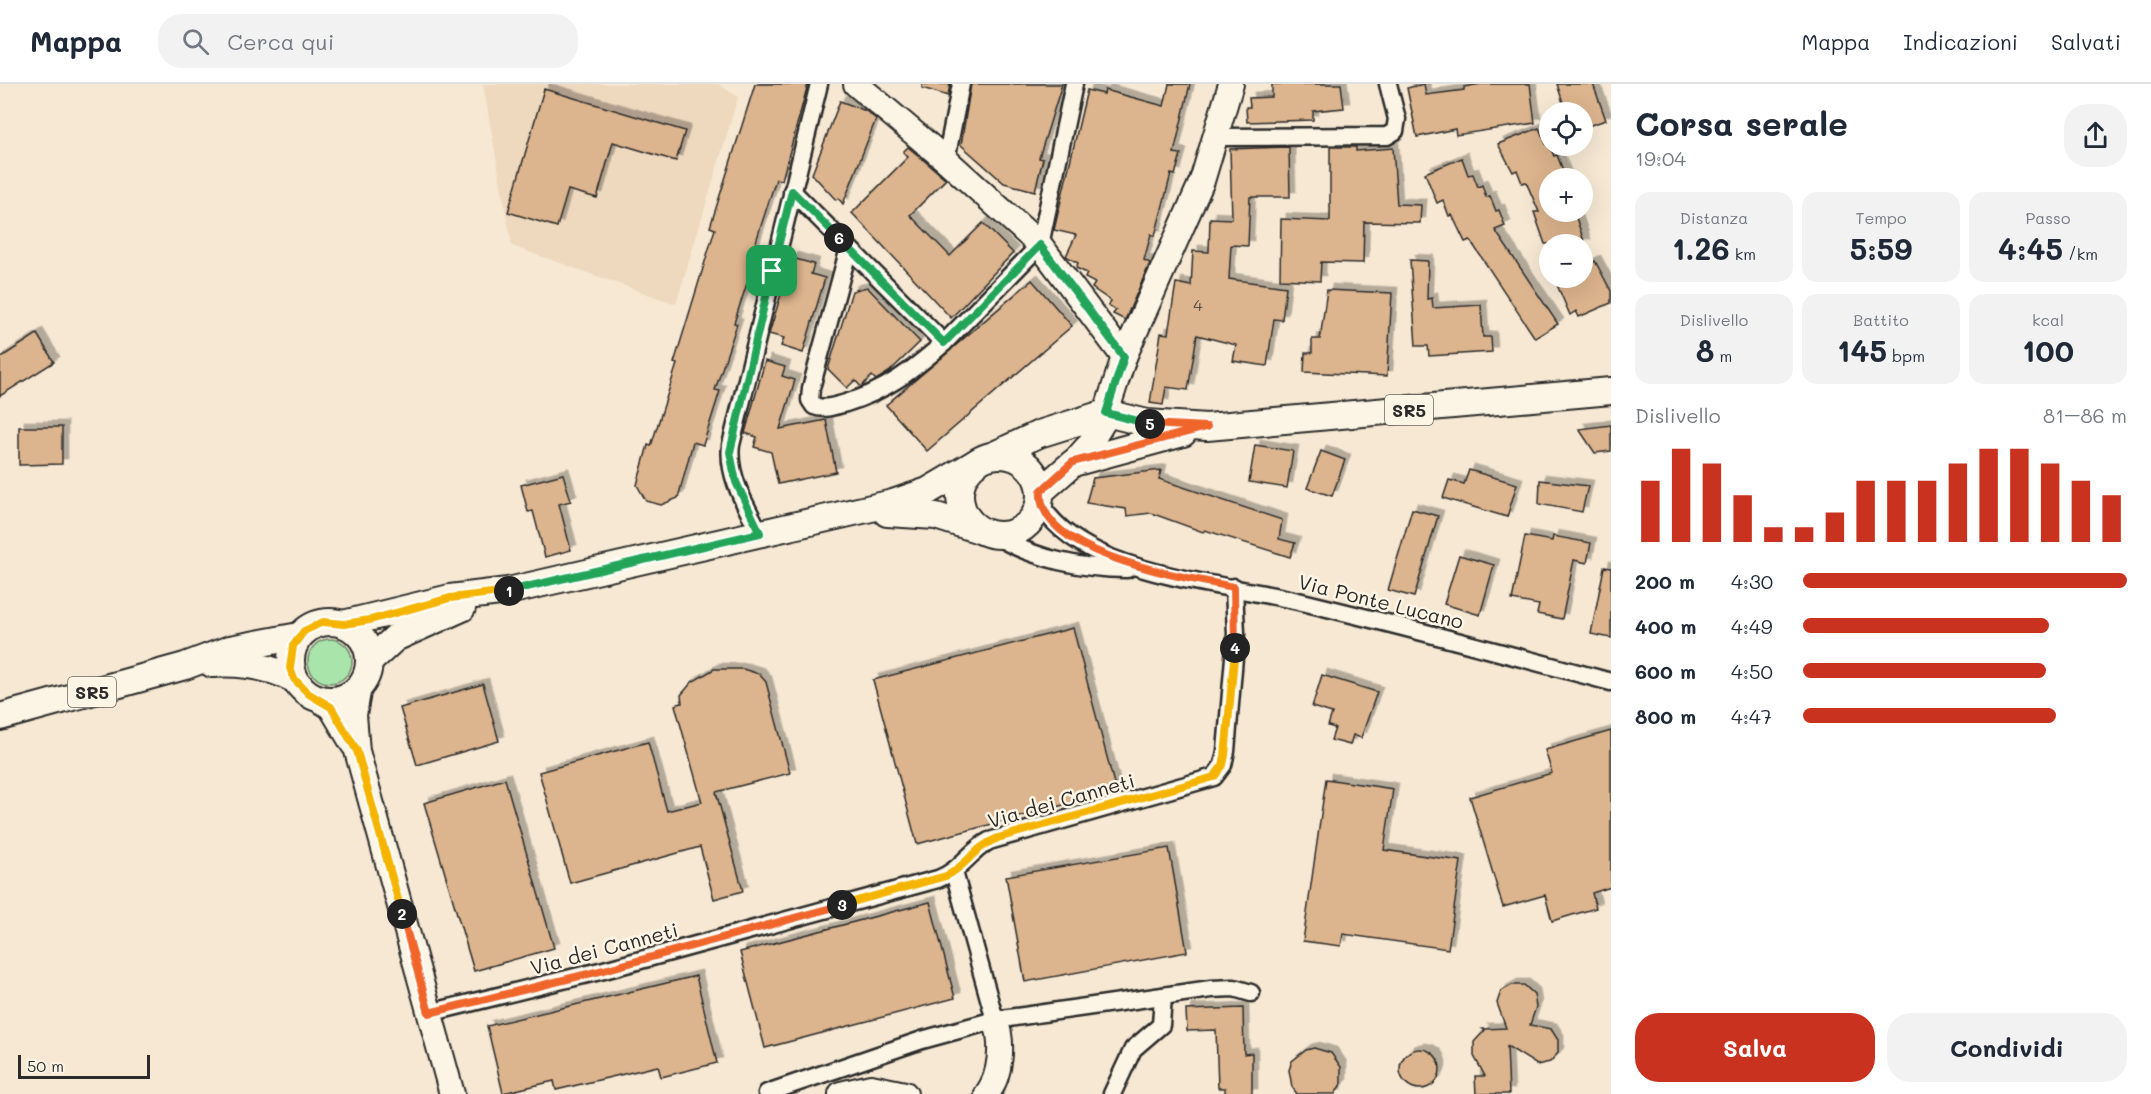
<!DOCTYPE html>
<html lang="it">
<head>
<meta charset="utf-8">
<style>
  :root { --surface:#fff; --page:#f2f2f3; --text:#1f2937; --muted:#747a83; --line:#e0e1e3; --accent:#c8321e }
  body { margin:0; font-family:Mali,sans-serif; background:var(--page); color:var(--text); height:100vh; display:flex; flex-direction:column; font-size:22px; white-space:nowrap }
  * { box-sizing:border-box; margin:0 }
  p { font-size:20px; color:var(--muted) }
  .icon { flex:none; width:33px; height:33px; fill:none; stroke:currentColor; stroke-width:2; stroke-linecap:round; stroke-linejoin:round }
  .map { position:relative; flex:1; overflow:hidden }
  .side { display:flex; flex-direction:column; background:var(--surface); width:540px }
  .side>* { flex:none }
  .fabs { position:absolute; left:1539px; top:18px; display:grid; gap:12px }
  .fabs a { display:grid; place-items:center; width:54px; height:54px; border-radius:50%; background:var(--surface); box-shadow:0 6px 24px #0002; font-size:30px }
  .scale { position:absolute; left:18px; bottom:15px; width:132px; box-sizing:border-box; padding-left:6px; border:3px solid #2b2b2b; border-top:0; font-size:16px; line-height:21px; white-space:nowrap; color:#2b2b2b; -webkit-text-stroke:4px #fcf5e5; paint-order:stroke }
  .pin { position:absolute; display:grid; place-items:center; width:51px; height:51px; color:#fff; margin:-26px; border-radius:12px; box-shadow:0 3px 9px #0006 }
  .km { position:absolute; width:30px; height:30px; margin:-15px; border-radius:50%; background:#222; color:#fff; font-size:16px; line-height:30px; text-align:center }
  .round { display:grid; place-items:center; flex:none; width:63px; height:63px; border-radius:24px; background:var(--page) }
  .overview { display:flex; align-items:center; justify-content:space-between; height:102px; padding:0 24px }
  h1 { font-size:33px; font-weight:700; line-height:45px }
  .metrics { display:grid; grid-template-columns:repeat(3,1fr); gap:9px; height:102px; padding:6px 24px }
  .metrics div { display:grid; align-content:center; border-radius:15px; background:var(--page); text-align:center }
  .metrics b { font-size:30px; font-weight:700 }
  .metrics small { font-size:16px; font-weight:400 }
  .metrics p { font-size:16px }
  .chart { height:168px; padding:12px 24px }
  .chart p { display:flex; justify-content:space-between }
  .chart svg { width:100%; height:108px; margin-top:6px; stroke:var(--accent); stroke-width:6 }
  .button { display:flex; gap:12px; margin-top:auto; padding:12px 24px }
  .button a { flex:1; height:69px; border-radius:24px; background:var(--accent); color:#fff; font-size:24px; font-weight:700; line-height:69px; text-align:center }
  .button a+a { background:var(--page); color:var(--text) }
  ul { padding:0 24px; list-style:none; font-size:20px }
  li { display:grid; grid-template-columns:96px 72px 1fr; align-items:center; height:45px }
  li i { height:15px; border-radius:8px; background:var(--accent) }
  header { display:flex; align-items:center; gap:36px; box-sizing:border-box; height:84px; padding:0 30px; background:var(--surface); border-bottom:2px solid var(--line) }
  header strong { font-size:28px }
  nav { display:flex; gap:33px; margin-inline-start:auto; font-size:21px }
  .search { width:420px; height:54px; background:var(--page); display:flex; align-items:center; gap:15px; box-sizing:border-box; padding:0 21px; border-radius:24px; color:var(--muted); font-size:22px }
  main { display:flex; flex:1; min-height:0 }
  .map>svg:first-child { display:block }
</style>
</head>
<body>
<header>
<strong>Mappa</strong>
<div class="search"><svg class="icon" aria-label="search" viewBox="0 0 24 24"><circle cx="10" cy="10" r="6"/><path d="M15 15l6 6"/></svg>Cerca qui</div>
<nav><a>Mappa</a><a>Indicazioni</a><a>Salvati</a></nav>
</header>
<main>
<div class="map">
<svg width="1611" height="1010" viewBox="0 0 1611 1010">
  <defs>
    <filter id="shadow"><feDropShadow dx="5.5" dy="-5.5" stdDeviation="0" flood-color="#0004"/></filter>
  </defs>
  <rect width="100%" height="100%" fill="#f6e8d3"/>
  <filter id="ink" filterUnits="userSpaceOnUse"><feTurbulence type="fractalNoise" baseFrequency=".0167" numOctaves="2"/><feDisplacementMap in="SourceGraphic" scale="12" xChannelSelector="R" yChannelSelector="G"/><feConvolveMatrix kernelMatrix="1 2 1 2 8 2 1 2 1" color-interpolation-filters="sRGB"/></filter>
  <g filter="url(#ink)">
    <path fill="#eed8be" d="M483,0H718L738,13L676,220L512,162Z"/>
    <circle fill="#a9e5ab" stroke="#6a886b" stroke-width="1.5" cx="330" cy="577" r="22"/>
    <g fill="#dcb48d" stroke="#2b2b2b" stroke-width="1.5" filter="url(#shadow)">
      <path d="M755,0H808L782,96L776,95L752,170L756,172L734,239L737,240L715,306L720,307L703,361L693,358L678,414L661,421L646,417L637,401L648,361L651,362L677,280L674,279L715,145L710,143Z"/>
      <path d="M922,0H950L948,12L922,4Z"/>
      <path d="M971,0H1062L1039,74L1043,75L1035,107L1004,99L961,61Z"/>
      <path d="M1169,0H1190L1174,69L1181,70L1175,91L1171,90L1155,152L1151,150L1144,176L1150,179L1125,236L1113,230L1116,226L1108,222L1111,217L1092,204L1095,199L1085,194L1087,189L1076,184L1078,179L1066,172L1076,151L1054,146L1087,6L1104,10L1105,6L1164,22Z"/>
      <path d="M1272,0H1341L1344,24L1313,27V36L1247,38L1246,23H1250L1249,14L1272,13Z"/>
      <path d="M1424,0L1426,11L1464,6V3L1481,0H1530L1535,39L1456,51L1455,45L1417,53L1407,4Z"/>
      <path d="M1557,0H1593L1606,36L1582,44V28H1566Z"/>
      <path d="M544,5L685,47L676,77L613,58L597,114L568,106L557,143L508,128Z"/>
      <path d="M840,17L866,27L876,35L843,120L838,114L836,116L812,90Z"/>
      <path d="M1539,44L1546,60L1548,59L1554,72L1557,71L1566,94H1550V128H1574L1585,160H1545L1534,128H1539L1526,98L1522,99L1517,86L1513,88L1498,60Z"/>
      <path d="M908,63L946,95L910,131L950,172L983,139L1013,169L951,234L852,129L908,73L903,68Z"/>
      <path d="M1289,63L1290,113H1250L1248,162L1231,161L1229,195L1286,203L1282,236L1274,235L1267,282L1233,277L1236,261L1197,251L1188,306L1166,303L1163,321L1150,319L1161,249L1168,250L1176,199L1191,202L1193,167L1209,168L1210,134L1232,135L1230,65Z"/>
      <path d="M1330,63H1356V67L1393,64L1397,120L1421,121L1420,139L1364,138L1363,179L1321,178L1320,197L1280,195L1281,135L1330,137Z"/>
      <path d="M1462,74L1468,91L1473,90L1478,103L1482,101L1486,113L1490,112L1496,127L1499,126L1505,142L1495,146L1558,240L1535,254L1470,156L1465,158L1452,131L1449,132L1443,116L1437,119L1425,89Z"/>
      <path d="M792,174L814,180L811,190L825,194L803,269L781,262L784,254L769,250Z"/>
      <path d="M1410,176L1428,177L1427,215L1432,214L1433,224L1481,221L1483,253H1491L1492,268L1429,272L1428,262H1416Z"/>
      <path d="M1595,177L1611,207V219L1579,233L1576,227L1570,231L1554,194H1582V183Z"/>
      <path d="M1032,196L1072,242L927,367L886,321Z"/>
      <path d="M867,203L920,258L889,288L876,296L872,292L861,303L855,296L847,304L828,285L852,207Z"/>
      <path d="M1327,206L1392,209L1387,292L1304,288L1305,269H1312V255H1320Z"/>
      <path d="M37,250L54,278L0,312V274Z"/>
      <path d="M765,277L785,283L782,292L795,296L780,345L826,336L836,388L778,400L771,368L754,363L757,353L745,349Z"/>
      <path d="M1611,341V367L1595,369L1579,345Z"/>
      <path d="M19,343H62V380L19,381Z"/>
      <path d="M1255,361L1293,367L1287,404L1249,398Z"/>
      <path d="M1321,367L1345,376L1332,412L1307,404Z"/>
      <path d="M1161,386L1159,395L1282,436L1279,455L1295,459L1290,473L1205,446L1203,448L1151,429L1127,432L1126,425L1086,419L1093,394Z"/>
      <path d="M1469,386L1517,400L1507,433L1443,414L1449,396L1464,400Z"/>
      <path d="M563,390L571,417L559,420L571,466L545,473L533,427L528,428L521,401Z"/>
      <path d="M1540,396L1588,402L1582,428L1539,420Z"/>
      <path d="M1412,425L1438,432L1414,513L1388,506Z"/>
      <path d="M1525,452L1552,457L1553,452L1591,459L1587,479L1574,476L1562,535L1537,530L1539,521L1512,516Z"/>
      <path d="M1459,471L1494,481L1480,531L1444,520Z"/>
      <path d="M1604,483L1611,484V554L1591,550Z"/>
      <path d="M1073,544L1116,707L917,760L873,596Z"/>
      <path d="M714,585H743L759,590L766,598L790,689L716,708L743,807L714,815L700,763L570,799L539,688L648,658L667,727L702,718L675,621L682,619L681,611L692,598Z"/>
      <path d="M1322,591L1377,608L1361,654L1353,651L1350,661L1331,656L1335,644L1328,642L1332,629L1312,623Z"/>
      <path d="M483,600L499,657L417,681L400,624Z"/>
      <path d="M1611,647V803L1592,809L1596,824L1552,837L1545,811L1503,823L1470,713L1552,689L1545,666Z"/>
      <path d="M505,695L554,864L474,887L424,719Z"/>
      <path d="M1326,695L1393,705L1384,766L1461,777L1448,865L1343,850L1341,862L1303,857Z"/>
      <path d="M1169,764L1187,868L1025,898L1006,792Z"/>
      <path d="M930,818L955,914L765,964L740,868Z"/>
      <path d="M696,892L717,979L661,993L658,982L556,1006L554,997L503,1009L487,942Z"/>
      <path d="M1512,901H1524L1534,910L1536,923L1530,941L1551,945L1558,956V969L1550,978L1537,981L1507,962L1509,1010H1476L1475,992H1485L1474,972V958L1485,946L1483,945L1506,944L1497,919L1501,907Z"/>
      <path d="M1243,924L1244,970L1252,969V1010H1225V1004H1218L1216,946L1187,947L1186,926Z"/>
      <path d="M1314,964L1331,969L1341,983V1000L1335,1010H1297L1292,1003L1289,986L1292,977L1306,966Z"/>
      <circle cx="1420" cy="985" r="20"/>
    </g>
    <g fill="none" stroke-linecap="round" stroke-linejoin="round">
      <defs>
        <g id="street">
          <path d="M1217,53L1387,52L1395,47L1397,35L1388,0"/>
          <path d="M946,76L961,0"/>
          <path d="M792,107L944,259L1040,161L1074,0"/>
          <path d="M849,164L811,304L810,316L814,322C824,326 836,322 846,319C886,307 913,286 944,259"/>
          <path d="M1040,420C1057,447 1083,462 1111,474C1170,497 1236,503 1298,517C1403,542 1507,570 1611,598"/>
          <path d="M760,449C746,422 727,392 731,361L819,0"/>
          <path d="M996,452C1034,475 1083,485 1127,485"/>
          <path d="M954,788L995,936"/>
          <path d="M429,929L604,886L938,795C960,787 969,768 989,757L1214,693L1223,681L1226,667L1236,550L1234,503"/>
          <path d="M767,1009L922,956L995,936L1211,905L1234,904L1251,909"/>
          <path d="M1112,1010L1133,965L1161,941L1163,912"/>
        </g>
        <g id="secondary">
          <path d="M856,0L946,76L1040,161L1124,273"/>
          <path d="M1073,379L1089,361L1103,338L1124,273L1202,97L1231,0"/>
          <path d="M359,603L354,631L357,667L452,1010"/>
          <path d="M318,615L331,623L353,660"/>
          <path d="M841,1010L871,1003L905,1010"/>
          <path d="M987,1010C1001,991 1004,958 995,936"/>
        </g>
        <g id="primary">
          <circle cx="1000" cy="411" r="40"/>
          <path d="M994,371L1039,350L1106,329L1147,339L1207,343L1611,307"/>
          <path d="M1041,407L1073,379L1183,349"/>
          <path d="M887,429L936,432L980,446"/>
          <circle cx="330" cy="577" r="39"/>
          <path d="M343,540L450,514L508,507L893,419L928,407L979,377"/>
          <path d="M369,578L395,554L462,524"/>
          <path d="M212,580C241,578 268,582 294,595"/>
          <path d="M0,633L185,582L230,565L299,552"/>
        </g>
      </defs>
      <use href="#street" stroke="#2b2b2b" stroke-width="21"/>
      <use href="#secondary" stroke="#2b2b2b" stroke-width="28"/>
      <use href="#primary" stroke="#2b2b2b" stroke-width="30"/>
      <use href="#street" stroke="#fcf5e5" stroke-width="16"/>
      <use href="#secondary" stroke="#fcf5e5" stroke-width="24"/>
      <use href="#primary" stroke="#fcf5e5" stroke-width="26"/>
    </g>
  </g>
  <g fill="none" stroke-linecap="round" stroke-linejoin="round" filter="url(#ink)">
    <defs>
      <path id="split-1" d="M509,507L760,449L736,398L730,368L772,187"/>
      <path id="split-2" d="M402,830L357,667L331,623L309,610L294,595L290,584L293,562L304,547L323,538L344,540L370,536L450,514L509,507"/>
      <path id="split-3" d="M402,830L429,929L604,886L842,821"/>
      <path id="split-4" d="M842,821L946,792C967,782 974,763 998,754L1214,693L1223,681L1225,672L1235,564"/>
      <path id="split-5" d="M1150,340L1207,343L1073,378L1041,407C1036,471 1188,494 1234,503L1235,564"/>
      <path id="split-6" d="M839,154L944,259L1040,161L1124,273L1106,329L1150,340"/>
      <path id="split-7" d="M772,187L792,107L839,154"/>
    </defs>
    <use href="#split-1" stroke="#fff" stroke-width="12"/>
    <use href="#split-2" stroke="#fff" stroke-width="12"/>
    <use href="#split-3" stroke="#fff" stroke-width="12"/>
    <use href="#split-4" stroke="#fff" stroke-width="12"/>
    <use href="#split-5" stroke="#fff" stroke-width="12"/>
    <use href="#split-6" stroke="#fff" stroke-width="12"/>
    <use href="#split-7" stroke="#fff" stroke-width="12"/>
    <use href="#split-1" stroke="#22a559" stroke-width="8"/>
    <use href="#split-2" stroke="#f5b400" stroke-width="8"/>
    <use href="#split-3" stroke="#f0652b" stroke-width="8"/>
    <use href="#split-4" stroke="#f5b400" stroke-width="8"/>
    <use href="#split-5" stroke="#f0652b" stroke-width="8"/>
    <use href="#split-6" stroke="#22a559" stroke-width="8"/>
    <use href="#split-7" stroke="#22a559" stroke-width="8"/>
  </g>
  <g text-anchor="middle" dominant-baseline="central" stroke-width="5" stroke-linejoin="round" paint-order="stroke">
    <g font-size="16" fill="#574d44">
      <text x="1198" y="220">4</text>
    </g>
    <g fill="#fcf5e5" stroke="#6a6863" stroke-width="1.5">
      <rect x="1385" y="311" width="48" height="30" rx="4.5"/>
      <rect x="68" y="593" width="48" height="30" rx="4.5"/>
    </g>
    <g font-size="18" font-weight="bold" fill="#2b2b2b">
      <text x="1409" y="326">SR5</text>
      <text x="92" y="608">SR5</text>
    </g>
    <g font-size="20" fill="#2b2b2b" stroke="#fcf5e5">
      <text transform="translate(1381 517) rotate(14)">Via Ponte Lucano</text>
      <text transform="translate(1061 716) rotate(-16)">Via dei Canneti</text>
      <text transform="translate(604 864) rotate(-15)">Via dei Canneti</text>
    </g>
  </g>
</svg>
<div class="fabs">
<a><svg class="icon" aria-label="locate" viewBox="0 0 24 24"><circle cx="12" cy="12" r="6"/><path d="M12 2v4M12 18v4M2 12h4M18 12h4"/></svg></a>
<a>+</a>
<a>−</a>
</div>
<div class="scale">50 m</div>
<div class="pin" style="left:772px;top:187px;background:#1e9e55"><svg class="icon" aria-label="arrive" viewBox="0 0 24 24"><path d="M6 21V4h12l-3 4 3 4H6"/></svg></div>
<b class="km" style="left:509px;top:507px">1</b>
<b class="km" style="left:402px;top:830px">2</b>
<b class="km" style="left:842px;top:821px">3</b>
<b class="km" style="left:1235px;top:564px">4</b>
<b class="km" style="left:1150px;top:340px">5</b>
<b class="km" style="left:839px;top:154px">6</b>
</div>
<section class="side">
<div class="overview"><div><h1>Corsa serale</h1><p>19:04</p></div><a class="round"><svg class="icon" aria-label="share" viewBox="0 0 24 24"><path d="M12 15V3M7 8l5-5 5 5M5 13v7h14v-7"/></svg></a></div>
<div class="metrics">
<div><p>Distanza</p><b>1.26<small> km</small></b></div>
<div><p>Tempo</p><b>5:59</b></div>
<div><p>Passo</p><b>4:45<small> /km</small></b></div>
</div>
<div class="metrics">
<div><p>Dislivello</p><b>8<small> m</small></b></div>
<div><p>Battito</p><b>145<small> bpm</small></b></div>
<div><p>kcal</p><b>100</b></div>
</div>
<div class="chart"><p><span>Dislivello</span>81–86 m</p>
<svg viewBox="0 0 160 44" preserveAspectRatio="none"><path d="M5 44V19M15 44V6M25 44V12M35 44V25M45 44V38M55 44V38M65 44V32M75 44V19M85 44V19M95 44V19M105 44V12M115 44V6M125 44V6M135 44V12M145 44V19M155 44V25"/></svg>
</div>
<ul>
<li><b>200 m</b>4:30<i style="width:100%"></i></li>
<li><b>400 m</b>4:49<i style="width:76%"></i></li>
<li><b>600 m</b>4:50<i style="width:75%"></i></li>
<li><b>800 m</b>4:47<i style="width:78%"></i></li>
</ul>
<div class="button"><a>Salva</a><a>Condividi</a></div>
</section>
</main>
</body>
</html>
